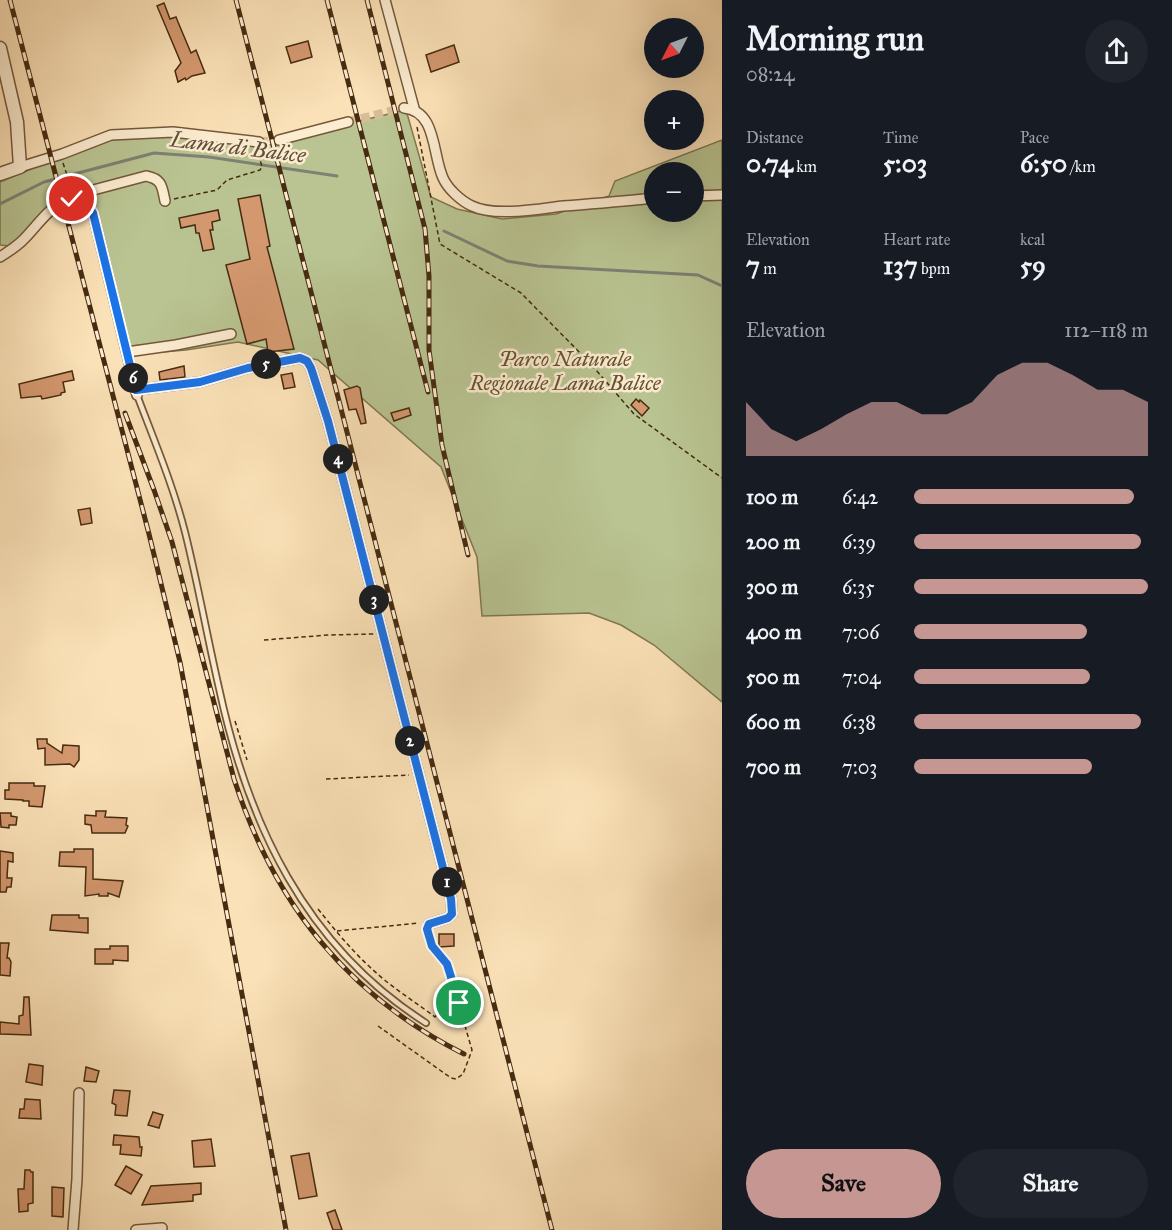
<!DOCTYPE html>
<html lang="en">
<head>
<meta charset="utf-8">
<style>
  :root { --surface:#171b24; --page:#20242c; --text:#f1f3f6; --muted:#9ea1a6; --accent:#c59692 }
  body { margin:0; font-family:"IM FELL Great Primer",serif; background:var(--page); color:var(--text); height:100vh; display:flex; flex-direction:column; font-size:22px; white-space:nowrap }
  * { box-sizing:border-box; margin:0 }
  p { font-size:20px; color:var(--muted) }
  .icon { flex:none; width:33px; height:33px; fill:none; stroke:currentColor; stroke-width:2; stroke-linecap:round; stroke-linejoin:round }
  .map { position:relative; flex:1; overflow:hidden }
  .drawer { display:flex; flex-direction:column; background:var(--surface); width:450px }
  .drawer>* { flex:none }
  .needle { width:39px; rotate:228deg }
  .buttons { position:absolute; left:644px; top:18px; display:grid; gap:12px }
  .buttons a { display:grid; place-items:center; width:60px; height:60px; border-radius:50%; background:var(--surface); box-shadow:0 6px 24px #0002; font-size:30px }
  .pin { position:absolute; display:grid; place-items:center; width:51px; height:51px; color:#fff; margin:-26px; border:3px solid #fff; border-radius:50%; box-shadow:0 2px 6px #0007 }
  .km { position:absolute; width:30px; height:30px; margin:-15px; border-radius:50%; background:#222; color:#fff; font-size:16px; line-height:30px; text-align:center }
  .round { display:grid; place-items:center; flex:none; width:63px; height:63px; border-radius:32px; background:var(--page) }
  .summary { display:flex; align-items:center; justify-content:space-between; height:102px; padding:0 24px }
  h1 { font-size:33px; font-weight:700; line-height:45px }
  .figures { display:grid; grid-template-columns:repeat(3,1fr); gap:9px; height:102px; padding:6px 24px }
  .figures div { display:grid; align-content:center }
  .figures b { font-size:26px; font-weight:700 }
  .figures small { font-size:16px; font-weight:400 }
  .figures p { font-size:16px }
  .chart { height:168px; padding:12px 24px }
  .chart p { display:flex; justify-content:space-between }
  .chart svg { width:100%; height:108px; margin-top:6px; fill:var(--accent); opacity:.7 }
  .primary-button { display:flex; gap:12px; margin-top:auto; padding:12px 24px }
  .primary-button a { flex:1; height:69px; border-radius:36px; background:var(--accent); color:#111; font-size:24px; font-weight:700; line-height:69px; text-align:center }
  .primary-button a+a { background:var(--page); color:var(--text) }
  ul { padding:0 24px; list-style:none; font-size:20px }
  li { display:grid; grid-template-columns:96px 72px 1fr; align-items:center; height:45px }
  li i { height:15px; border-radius:8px; background:var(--accent) }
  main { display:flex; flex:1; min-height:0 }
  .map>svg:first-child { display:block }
</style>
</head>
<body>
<main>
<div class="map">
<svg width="722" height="1230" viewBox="0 0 722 1230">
  <rect width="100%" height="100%" fill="#fbe1b7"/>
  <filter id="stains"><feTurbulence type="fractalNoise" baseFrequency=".00333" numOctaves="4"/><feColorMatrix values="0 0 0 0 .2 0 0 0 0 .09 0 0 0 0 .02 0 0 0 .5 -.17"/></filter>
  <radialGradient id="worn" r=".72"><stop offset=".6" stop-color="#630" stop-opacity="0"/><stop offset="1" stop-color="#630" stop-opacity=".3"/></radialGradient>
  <path fill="#b9c492" stroke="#807851" stroke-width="1.5" fill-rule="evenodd" d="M406,110L431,197L457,209L502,219L556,214L609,196L615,181L722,140V702L654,645L621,625L589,613L482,616L477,557L441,467L318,360L238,342L186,350L127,355L94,221L82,208L81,203L54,212L18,247L0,245V182L98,141L146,133L222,136L268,145L281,144L325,126L355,122ZM654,172H693V212H654Z"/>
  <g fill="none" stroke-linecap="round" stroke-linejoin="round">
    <g stroke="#7e8175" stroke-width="3">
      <path d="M0,204L44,182L154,153L209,157L337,176"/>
      <path d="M444,231L507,261L538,266L698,275L722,286"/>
    </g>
  </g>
  <g fill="#d4986f" stroke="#472b10" stroke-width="1.5">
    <path d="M164,3L170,19L176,17L178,22L191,53L196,50L205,73L192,76L186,80L185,78L178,82L175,71L181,63L157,6Z"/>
    <path d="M308,41L312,57L291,63L286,47Z"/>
    <path d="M454,45L459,62L431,72L426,55Z"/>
    <path d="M260,195L270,246L267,247L294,349L268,352L266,339L247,344L226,265L250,259L238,199Z"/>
    <path d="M218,210L220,220L212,222L213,230H210L214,249L203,251L199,233H196L195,225L181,228L179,218Z"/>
    <path d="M184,366L185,377L160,380L159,372Z"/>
    <path d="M72,371L74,380L63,382L65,392L61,393V395L47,398L42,399L41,396L21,398L19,384Z"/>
    <path d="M292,373L295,387L284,389L281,375Z"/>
    <path d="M357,386L360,388L366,423L361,424L356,409L349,410L344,390Z"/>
    <path d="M636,399L639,402L640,400L649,408L642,416L631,405Z"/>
    <path d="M409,408L411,415L394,421L391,413Z"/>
    <path d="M90,508L92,523L81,525L78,510Z"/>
    <path d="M37,739H47V743L62,753L63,745L79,746V760L74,767L70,764L45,765V748L38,749Z"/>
    <path d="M9,783H34V786H45L42,807L29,806V801H23V800L5,799V790H9Z"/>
    <path d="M96,811H106L105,817L127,818L126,825L128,826L125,833H92L91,825L85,824V815L96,816Z"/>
    <path d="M0,813H11V816L17,817L16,825H9V828L1,827Z"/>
    <path d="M74,849H93V879L123,881L119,897L108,893V896H99V894L85,896L86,867L59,866L60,852H74Z"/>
    <path d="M0,851L13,853V862L8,861L7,878H12L11,887H7L6,892H0Z"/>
    <path d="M52,915H79V918H88V933L50,930Z"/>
    <path d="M439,934H454V946L439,947Z"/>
    <path d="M0,943H9L7,958H9L11,962L10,976L0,975Z"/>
    <path d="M110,946H128V961L113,960V964H95V949H110Z"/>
    <path d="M24,997H29L31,1035L0,1034V1022L19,1024V1016L23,1015Z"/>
    <path d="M29,1064L43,1066L42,1085L26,1082Z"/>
    <path d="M86,1067L99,1071L96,1082L84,1081Z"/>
    <path d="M114,1090L130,1091L127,1116L115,1115L116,1105L112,1103Z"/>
    <path d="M25,1099L40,1100L41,1119L19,1118L20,1109H24Z"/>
    <path d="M153,1112L163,1115L159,1128L148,1125Z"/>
    <path d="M114,1135L139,1137L140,1147H142L141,1156L120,1154L121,1145H113Z"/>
    <path d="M211,1139L215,1166L194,1167L192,1141Z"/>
    <path d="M309,1153L317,1196L299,1199L291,1156Z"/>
    <path d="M126,1166L142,1175L131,1194L115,1185Z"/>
    <path d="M25,1170H30L31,1172H33V1203L28,1204V1211L19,1212L18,1189H24Z"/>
    <path d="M201,1183V1194L193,1195V1201L142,1205L151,1186Z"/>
    <path d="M52,1187L64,1188L63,1217L52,1216Z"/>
    <path d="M335,1210L342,1230H333L327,1213Z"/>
  </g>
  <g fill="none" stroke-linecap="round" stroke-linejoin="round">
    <g stroke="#d7bd96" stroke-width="9" stroke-dasharray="9 4.5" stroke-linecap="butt">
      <path d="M348,122L404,108"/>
      <path d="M259,142L279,140"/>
    </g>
    <defs>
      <path id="service" d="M137,395C154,440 173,485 185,532C198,584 207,636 219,688C248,824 305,946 426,1023"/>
      <g id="minor">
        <path d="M385,0L414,108"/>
        <path d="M404,108C437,111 432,154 443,178C448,189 461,201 472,206C495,217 538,209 563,206C593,204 624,201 654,198"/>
        <path d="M279,140L348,122"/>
        <path d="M20,167L62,154L111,135L173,132L259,142"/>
        <path d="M693,196L722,195"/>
        <path d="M80,200L82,193L146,176C162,179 162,186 165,201"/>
        <path d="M0,257C8,252 16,247 23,240C41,223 69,175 93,213L137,395"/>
        <path d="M127,352L176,345L231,334"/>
        <path d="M136,390L200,382L248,368L300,358L307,361L311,368L328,421L451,899L452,914L448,918L429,924"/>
        <path d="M73,1230L77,1179L79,1093"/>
        <path d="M136,1230L162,1228"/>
      </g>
      <path id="tertiary" d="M0,48L17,122L20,167L0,174"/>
    </defs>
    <use href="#service" stroke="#74583a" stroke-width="8"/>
    <use href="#minor" stroke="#74583a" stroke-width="12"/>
    <use href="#tertiary" stroke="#74583a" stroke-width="15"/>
    <g stroke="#472b10" stroke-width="1.5" stroke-dasharray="4.5 3" stroke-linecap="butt">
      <path d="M417,127L440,244L521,293L589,362L634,414L722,478"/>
      <path d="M63,163L72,190"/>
      <path d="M174,199L217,190L227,180L260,170L262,167L258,152"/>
      <path d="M264,640L328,635L374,634"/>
      <path d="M235,721L247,760"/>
      <path d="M326,779L409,775"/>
      <path d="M318,909C335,930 352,951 372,969C391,987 414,1001 435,1017L445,1001L454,1006L459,1003"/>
      <path d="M337,931L419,923"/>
      <path d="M378,1026L451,1078L456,1079L463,1074L472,1050L447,964L432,946L428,933"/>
    </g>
    <use href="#service" stroke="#fcecd0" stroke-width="4.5"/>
    <use href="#minor" stroke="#fcecd0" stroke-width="9"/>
    <use href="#tertiary" stroke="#fcecd0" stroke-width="12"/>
    <defs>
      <g id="rail">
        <path d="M10,0L149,534L180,662L286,1230"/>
        <path d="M236,0L552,1230"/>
        <path d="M327,0L428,392"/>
        <path d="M367,0L425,229L429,276V350L442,445L468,555"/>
        <path d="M125,413L154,490L172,542L234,779C274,903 347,995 464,1054"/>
      </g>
    </defs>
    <use href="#rail" stroke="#472b10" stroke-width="5"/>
    <use href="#rail" stroke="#fcecd0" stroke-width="3" stroke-dasharray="9" stroke-linecap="butt"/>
  </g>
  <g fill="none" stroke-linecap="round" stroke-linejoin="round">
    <defs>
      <path id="route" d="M72,199C82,200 87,203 93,213L136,390L200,382L248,368L300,358L307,361L311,368L328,421L451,899L452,914L448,918L429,924L427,929L432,946L447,964L459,1003"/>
    </defs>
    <use href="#route" stroke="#fff" stroke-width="12"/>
    <use href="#route" stroke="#1a73e8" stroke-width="8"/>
  </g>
  <g text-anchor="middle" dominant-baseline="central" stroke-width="5" stroke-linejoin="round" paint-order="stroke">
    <g font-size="21" font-style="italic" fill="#645130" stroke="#fcecd0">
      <text x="565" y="359">Parco Naturale<tspan x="565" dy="24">Regionale Lama Balice</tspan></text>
    </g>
    <g font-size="22" font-style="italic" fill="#5e4f3a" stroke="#fcecd0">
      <text transform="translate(238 147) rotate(7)">Lama di Balice</text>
    </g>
  </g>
  <rect width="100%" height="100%" filter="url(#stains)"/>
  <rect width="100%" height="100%" fill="url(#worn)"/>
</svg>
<div class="buttons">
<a><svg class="needle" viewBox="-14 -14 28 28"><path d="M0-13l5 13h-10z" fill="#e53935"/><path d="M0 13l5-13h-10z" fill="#9ea1a6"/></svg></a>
<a>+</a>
<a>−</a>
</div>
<div class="pin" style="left:459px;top:1003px;background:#1e9e55"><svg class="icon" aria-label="arrive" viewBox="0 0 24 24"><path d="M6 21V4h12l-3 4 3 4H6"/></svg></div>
<div class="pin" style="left:72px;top:199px;background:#d93025"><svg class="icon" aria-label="check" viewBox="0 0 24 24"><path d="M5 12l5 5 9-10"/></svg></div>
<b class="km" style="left:447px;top:882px">1</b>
<b class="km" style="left:410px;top:741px">2</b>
<b class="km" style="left:374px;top:600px">3</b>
<b class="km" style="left:338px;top:459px">4</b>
<b class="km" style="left:266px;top:364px">5</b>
<b class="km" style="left:133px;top:378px">6</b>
</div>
<section class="drawer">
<div class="summary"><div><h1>Morning run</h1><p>08:24</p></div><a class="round"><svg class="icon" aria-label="share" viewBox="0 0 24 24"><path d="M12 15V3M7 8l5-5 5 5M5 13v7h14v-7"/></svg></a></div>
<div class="figures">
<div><p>Distance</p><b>0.74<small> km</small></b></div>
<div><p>Time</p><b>5:03</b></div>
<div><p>Pace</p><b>6:50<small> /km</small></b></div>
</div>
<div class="figures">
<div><p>Elevation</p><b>7<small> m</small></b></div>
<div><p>Heart rate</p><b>137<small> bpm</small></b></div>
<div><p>kcal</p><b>59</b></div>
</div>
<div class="chart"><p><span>Elevation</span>112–118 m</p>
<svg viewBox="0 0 160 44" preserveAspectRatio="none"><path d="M0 44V22L10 33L20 38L30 33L40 27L50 22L60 22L70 27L80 27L90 22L100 11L110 6L120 6L130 11L140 17L150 17L160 22V44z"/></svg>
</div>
<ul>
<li><b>100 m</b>6:42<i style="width:94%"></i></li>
<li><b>200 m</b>6:39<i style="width:97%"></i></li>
<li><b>300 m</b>6:35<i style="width:100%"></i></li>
<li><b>400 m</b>7:06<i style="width:74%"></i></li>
<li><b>500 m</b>7:04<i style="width:75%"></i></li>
<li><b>600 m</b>6:38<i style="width:97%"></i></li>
<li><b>700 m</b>7:03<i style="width:76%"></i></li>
</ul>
<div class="primary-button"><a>Save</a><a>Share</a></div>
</section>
</main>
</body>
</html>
